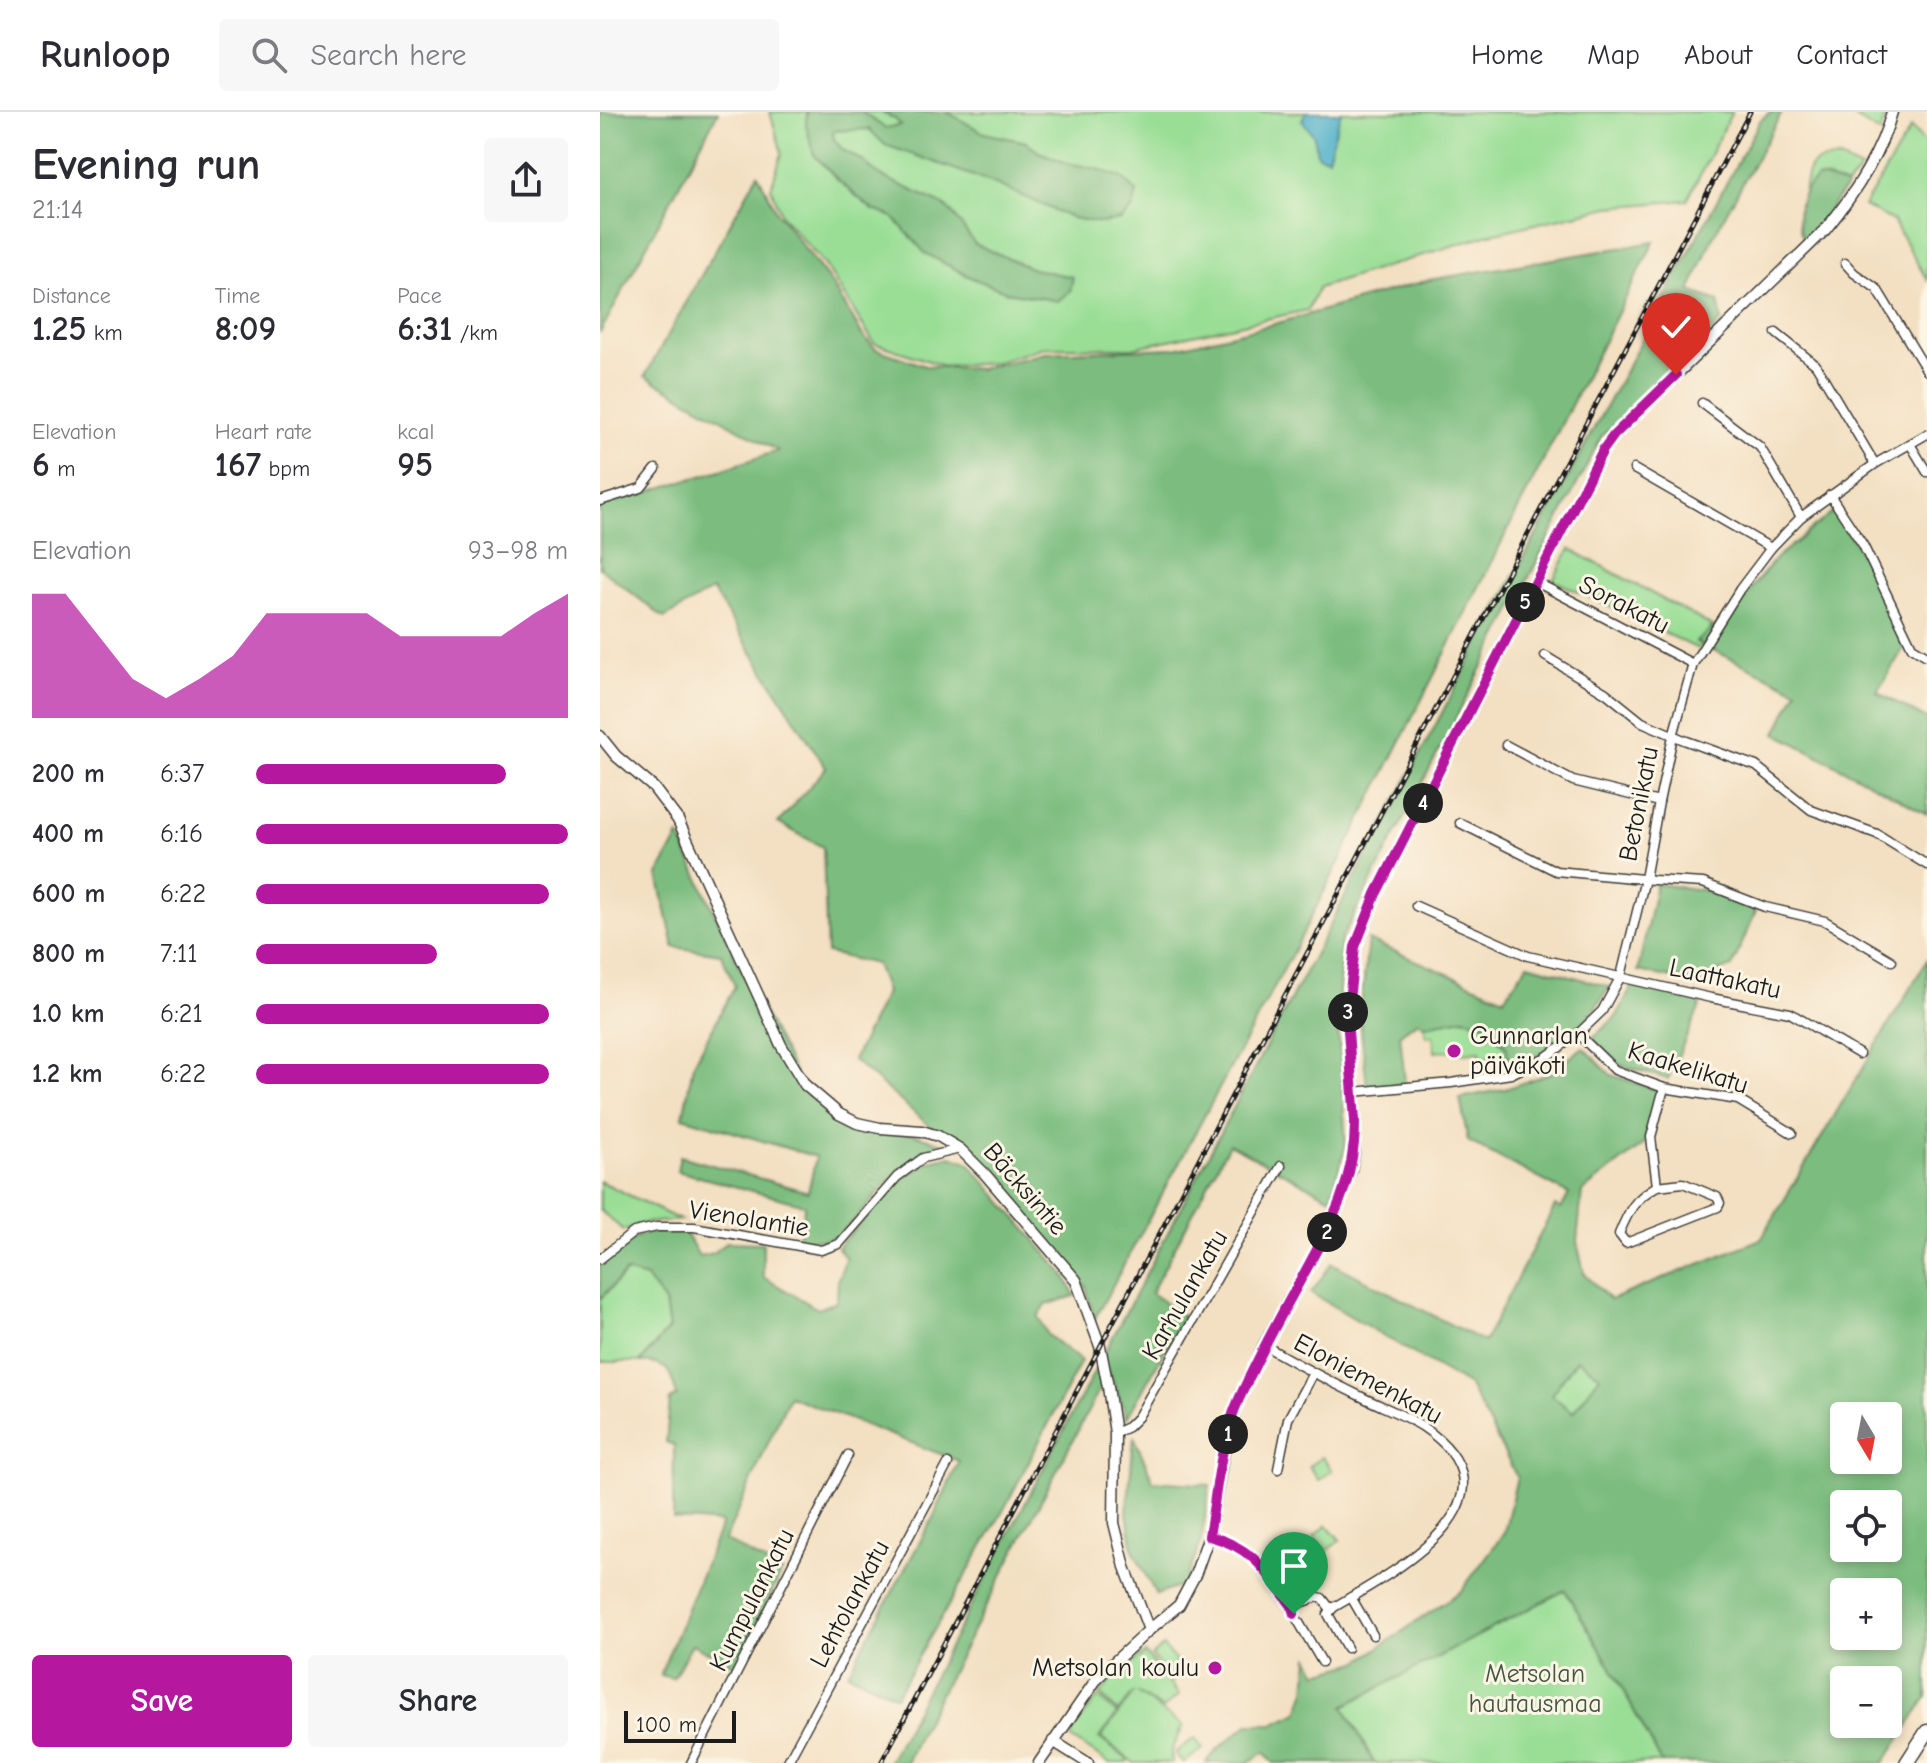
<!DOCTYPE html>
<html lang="en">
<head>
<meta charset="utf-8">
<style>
  :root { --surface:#fff; --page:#f7f7f7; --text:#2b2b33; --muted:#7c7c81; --line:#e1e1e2; --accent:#b5179e }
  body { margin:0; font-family:"Comic Neue",sans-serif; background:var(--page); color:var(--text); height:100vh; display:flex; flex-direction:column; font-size:30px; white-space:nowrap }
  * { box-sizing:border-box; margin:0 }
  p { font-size:26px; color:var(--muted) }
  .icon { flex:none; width:44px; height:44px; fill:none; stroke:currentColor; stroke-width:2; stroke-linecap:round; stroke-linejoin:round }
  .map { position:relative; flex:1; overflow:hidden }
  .sheet { display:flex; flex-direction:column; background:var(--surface); width:600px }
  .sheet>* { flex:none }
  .needle { width:52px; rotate:170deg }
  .controls { position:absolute; left:1230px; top:1290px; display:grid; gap:16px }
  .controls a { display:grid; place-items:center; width:72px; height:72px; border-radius:8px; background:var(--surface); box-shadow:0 4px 12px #0003; font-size:40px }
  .scale { position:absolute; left:24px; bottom:20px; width:112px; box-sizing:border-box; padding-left:8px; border:4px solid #1c1c1c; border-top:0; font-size:22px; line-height:28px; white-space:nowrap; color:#1c1c1c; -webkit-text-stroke:6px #fcf5e5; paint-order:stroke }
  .pin { position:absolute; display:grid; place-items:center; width:68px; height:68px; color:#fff; margin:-82px -34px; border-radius:50% 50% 50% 0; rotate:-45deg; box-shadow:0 0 8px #0007 }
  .pin .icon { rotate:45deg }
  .km { position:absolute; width:40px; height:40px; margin:-20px; border-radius:50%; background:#222; color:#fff; font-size:22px; line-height:40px; text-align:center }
  .round { display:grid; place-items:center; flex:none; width:84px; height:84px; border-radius:8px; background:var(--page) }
  .head { display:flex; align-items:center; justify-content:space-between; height:136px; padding:0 32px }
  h1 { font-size:44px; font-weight:700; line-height:60px }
  .stats { display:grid; grid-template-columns:repeat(3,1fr); gap:12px; height:136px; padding:8px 32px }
  .stats div { display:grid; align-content:center }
  .stats b { font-size:34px; font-weight:700 }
  .stats small { font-size:22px; font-weight:400 }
  .stats p { font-size:22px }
  .chart { height:224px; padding:16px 32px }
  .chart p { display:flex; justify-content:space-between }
  .chart svg { width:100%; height:144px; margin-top:8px; fill:var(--accent); opacity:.7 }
  .button { display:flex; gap:16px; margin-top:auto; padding:16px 32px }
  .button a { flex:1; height:92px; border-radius:8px; background:var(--accent); color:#fff; font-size:32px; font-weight:700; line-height:92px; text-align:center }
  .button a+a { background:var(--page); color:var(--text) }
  ul { padding:0 32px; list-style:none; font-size:26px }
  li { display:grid; grid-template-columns:128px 96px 1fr; align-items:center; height:60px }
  li i { height:20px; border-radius:10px; background:var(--accent) }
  header { display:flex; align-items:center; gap:48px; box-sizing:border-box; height:112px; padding:0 40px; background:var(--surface); border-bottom:2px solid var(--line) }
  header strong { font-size:38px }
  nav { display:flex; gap:44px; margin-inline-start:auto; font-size:28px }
  .search { width:560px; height:72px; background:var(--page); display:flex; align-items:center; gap:20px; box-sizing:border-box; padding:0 28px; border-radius:8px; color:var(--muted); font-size:30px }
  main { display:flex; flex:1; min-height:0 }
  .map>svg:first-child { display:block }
</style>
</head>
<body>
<header>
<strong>Runloop</strong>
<div class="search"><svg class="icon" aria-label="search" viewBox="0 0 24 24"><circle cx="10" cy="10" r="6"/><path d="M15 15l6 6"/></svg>Search here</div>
<nav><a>Home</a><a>Map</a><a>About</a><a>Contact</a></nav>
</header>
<main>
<section class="sheet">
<div class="head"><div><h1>Evening run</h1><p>21:14</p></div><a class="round"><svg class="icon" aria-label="share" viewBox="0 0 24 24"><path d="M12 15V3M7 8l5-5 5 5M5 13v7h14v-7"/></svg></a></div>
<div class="stats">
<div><p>Distance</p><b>1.25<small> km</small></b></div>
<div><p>Time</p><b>8:09</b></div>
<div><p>Pace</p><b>6:31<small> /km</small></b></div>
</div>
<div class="stats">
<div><p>Elevation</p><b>6<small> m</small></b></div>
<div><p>Heart rate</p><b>167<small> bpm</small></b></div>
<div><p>kcal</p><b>95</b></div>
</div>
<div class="chart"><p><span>Elevation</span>93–98 m</p>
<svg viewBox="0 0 160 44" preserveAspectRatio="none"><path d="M0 44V6L10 6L20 19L30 32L40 38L50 32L60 25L70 12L80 12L90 12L100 12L110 19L120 19L130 19L140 19L150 12L160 6V44z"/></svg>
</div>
<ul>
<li><b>200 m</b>6:37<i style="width:80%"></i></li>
<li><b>400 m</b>6:16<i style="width:100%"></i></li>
<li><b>600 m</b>6:22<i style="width:94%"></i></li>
<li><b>800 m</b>7:11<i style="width:58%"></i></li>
<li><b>1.0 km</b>6:21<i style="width:94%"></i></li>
<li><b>1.2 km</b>6:22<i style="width:94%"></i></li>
</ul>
<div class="button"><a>Save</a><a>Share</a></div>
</section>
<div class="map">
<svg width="1327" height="1651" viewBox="0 0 1327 1651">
  <rect width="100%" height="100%" fill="#fcf5e5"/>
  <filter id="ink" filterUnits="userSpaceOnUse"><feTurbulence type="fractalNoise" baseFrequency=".0125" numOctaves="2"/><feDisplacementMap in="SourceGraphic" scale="16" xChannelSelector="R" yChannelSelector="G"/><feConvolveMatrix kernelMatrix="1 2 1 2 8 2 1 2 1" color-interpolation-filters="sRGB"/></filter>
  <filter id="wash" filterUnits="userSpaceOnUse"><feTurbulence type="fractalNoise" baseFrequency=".006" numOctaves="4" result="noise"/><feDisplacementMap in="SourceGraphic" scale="32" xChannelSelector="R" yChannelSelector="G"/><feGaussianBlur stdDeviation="1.8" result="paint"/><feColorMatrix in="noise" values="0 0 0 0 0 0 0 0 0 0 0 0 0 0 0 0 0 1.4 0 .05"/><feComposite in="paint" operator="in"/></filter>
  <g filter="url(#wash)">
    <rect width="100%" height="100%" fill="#f3dfc1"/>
    <g fill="#9ade96" stroke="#5b7d59" stroke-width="2">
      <path d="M170,0H1132L1087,88L1009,95L887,123L718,176L708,198L532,236L444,235L394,251L344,254L274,231L225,153L183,105L171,76L182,41Z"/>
      <path d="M1246,0H1287L1280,21Z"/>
      <path d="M1311,16L1327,33V168L1293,109L1264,94Z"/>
      <path d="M1240,47L1261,57L1247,74C1227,66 1219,61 1204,80C1209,49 1210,49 1240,47Z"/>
      <path d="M970,437L1112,514L1098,537L953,468Z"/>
      <path d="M864,906L883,911L906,935L908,943L881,945L880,939L856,942L855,938L835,940L833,923L826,924L824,913Z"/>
      <path d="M0,1069L80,1108L45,1111L23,1118L0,1098Z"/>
      <path d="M26,1160L46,1166L65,1191L69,1217L40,1250H0V1187Z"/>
      <path d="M978,1247L1001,1264L973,1300L950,1283Z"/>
      <path d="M722,1345L732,1358L719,1368L709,1354Z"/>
      <path d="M727,1413L740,1428L727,1439L714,1425Z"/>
      <path d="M965,1478L1009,1552L1062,1651H774L744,1594Z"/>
      <path d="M563,1534L585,1560L572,1569L552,1544Z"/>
      <path d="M545,1541L579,1583L563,1597L537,1581L583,1614L571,1640L572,1651H534L501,1626L534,1580L518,1600L500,1583L512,1567Z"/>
      <path d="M498,1585L517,1602L499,1626L528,1648L527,1651H509L472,1627V1620Z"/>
      <path d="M595,1626L603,1637L583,1651L575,1641Z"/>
    </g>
    <g fill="#7bbd7f" stroke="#4c6c4e" stroke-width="2" fill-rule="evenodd">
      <path d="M0,0H118L0,221Z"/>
      <path d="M207,0H262L285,16L301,13L295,7L281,0H347L384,21L426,30L439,40L467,51L498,57L523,66L537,80L533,96L521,108L501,111L472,106L391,70L285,33L269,17L233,19L234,28L243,38L263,49L279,63L344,93L354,103L375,132L433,157L473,165L470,179L458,189L407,180L370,165L325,141L293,105L273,98L240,70L214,43L206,13Z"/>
      <path d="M1170,0H1182L1113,125L1090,179L1118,189L1122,209L1002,324L741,828L738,913L746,1033L731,1086L629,1032L551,1181L584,1204L527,1306L509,1259L320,1620L306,1651H288L911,470L1160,9Z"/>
      <path d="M158,62L177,100L232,172L263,224L276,237L325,254L379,257L446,241L575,236L671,213L829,168L1054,130L699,829L494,1208L486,1175L367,1030L332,1016L253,948L286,880L276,852L227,841L223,735L178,711L226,656L112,478L64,506L0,456V394L121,358L178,339L45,264Z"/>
      <path d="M1217,66H1225L1247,74L1208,126L1202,124C1194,103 1199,80 1217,66Z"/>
      <path d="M1234,399L1258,436L1304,536L1277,580L1327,607V702L1176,621L1197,578L1096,530L1132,500L1176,446Z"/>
      <path d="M79,724L146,868L204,978L242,1011L272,1022H313L346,1033C341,1038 336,1038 329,1041C322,1043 314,1048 307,1053C282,1070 254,1118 230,1127C220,1130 208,1127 198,1126L205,1093L77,1059L80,1044L208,1080L216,1045L83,1005L93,953L135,874L121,842L74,835L58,763Z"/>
      <path d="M1056,772L1104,778L1156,799L1132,855L1118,860L1107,873L1038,859Z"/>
      <path d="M768,828L904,886L928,852L1010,875L981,915L949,938L911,958L906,934L883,911L864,906L824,913L818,909L800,922L805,971L767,975L760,907Z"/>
      <path d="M1327,848V1585L1284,1651H1062L1009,1552L965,1478L744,1594L774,1651H674L665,1640L647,1651H606L618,1637L648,1612H673L698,1600L706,1578L709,1545L718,1561L758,1550L861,1479L904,1421L917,1365L869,1274L711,1181L732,1151L884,1230L955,1094L961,1097L969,1082L868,1029L860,986L905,977L951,961L983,935L1011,963L1059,979L1044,1032L982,1080L977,1130L984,1161L1010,1188L1161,1127ZM977,1247L1000,1264L973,1300L951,1283ZM1244,1304H1288V1348H1244ZM1244,1392H1288V1436H1244ZM1244,1480H1288V1524H1244ZM1244,1568H1288V1612H1244Z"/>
      <path d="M1033,873L1102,890L1068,967L1020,953L991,927L1017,904Z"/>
      <path d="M351,1044L368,1050L464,1162L475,1184L446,1193L438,1205L448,1223L481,1249L403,1399L296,1584L248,1561L334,1404L359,1349L189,1284L125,1428L182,1460L136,1554L92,1532L73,1566L60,1563L122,1411L73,1407L74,1333L66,1330L70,1288L77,1284C69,1257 70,1252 40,1250L69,1217L65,1191L46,1166L26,1160L0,1187V1154C26,1124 45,1118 84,1118L99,1144L114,1141L126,1130L163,1131V1165L218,1197L237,1189L238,1167L246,1146L237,1136L301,1067L330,1049Z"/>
      <path d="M534,1324L553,1369L610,1373L601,1431L584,1473L556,1483L533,1438L527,1401Z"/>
    </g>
    <path fill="#4aafc9" stroke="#336672" stroke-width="2" d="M706,0H741L728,46L717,43L714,24L702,8Z"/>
  </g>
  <g filter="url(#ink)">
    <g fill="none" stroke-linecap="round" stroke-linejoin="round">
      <defs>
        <g id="minor">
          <path d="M1245,151L1254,161L1277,177L1327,259"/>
          <path d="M1176,221L1216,253L1275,352"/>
          <path d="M1102,291L1160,335L1201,405"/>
          <path d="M1310,332L1327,360"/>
          <path d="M1034,357L1171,436"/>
          <path d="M1230,383L1263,433L1312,535L1327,544"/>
          <path d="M0,389L41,376L56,357"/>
          <path d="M936,470L1093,552"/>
          <path d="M945,544L1006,581L1042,610L1084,628L1156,654L1211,698L1277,722L1327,753"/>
          <path d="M906,633L973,669L1059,690"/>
          <path d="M860,711L956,759L1054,768L1103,771L1165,795L1225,809L1292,849"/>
          <path d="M816,794L928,844L1111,886L1190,901L1259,942"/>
          <path d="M978,922L1015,958L1064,976L1138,988L1192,1021"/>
          <path d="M753,980L851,971L911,962L946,945L978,922L1002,899L1021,864L1045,767L1059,690L1073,624L1093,552L1140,477L1171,436L1201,405L1275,352L1327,322"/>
          <path d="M1057,1074C1034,1087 1029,1098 1019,1122L1026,1131L1118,1095L1120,1091L1117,1085L1083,1071L1057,1074L1051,1025L1064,976"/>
          <path d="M0,1147L34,1120L57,1115H94L221,1138L239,1132L297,1065L323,1046L360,1037"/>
          <path d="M515,1321L528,1315L538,1305L681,1054"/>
          <path d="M678,1357L688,1307L713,1261"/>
          <path d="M609,1424C654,1435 666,1459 692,1494L718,1485L722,1486L729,1495H734C795,1460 930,1387 823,1315C805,1303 782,1295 762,1285C729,1269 696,1252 664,1233"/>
          <path d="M751,1485L773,1523"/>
          <path d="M692,1494L694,1502L722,1550"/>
          <path d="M734,1495L728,1502L747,1536"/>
          <path d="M91,1651L248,1343"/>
          <path d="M187,1651L348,1352"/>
        </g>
        <g id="tertiary">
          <path d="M0,624L16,644L53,675L78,708L181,933L205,973L239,1002L257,1011L280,1016L322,1019L338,1024L360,1037L385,1062L476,1168L500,1234L508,1275L515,1321L514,1411L525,1455L549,1518"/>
          <path d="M453,1629L488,1651"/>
          <path d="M439,1651L498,1565L549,1518L579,1493L595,1463L609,1424L625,1333L637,1291L664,1233L727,1120L751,1058L754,1041L755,1008L747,906L755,835L776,782L1003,338L1014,323L1225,118C1254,83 1280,44 1292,0"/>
        </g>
        <path id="trunk" d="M1307,1651L1327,1620"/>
      </defs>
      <use href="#minor" stroke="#3c3935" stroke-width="11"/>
      <use href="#tertiary" stroke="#3c3935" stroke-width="13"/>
      <use href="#trunk" stroke="#3c3935" stroke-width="17"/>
      <use href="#minor" stroke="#fff" stroke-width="8"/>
      <use href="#tertiary" stroke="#fff" stroke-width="10"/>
      <use href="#trunk" stroke="#fff" stroke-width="14"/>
      <defs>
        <path id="rail" d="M281,1651L1150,0"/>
      </defs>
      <use href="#rail" stroke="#1c1c1c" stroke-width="5"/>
      <use href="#rail" stroke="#fcf5e5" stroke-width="2" stroke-dasharray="6" stroke-linecap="butt"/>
    </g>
  </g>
  <g fill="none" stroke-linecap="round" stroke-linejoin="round" filter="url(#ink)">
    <defs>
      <path id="route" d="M694,1502L692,1494C666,1459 654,1436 609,1424C617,1379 620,1329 639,1287C656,1250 675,1214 695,1178C725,1123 756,1074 755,1008L747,906L755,835L776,782L1003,338L1014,323L1076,263"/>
    </defs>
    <use href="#route" stroke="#fff" stroke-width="16"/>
    <use href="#route" stroke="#b5179e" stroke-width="10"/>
  </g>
  <g fill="#b5179e" stroke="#fcf5e5" stroke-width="3">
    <circle cx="854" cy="939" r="8"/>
    <circle cx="615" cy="1556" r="8"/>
  </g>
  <g text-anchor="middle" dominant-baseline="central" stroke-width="6" stroke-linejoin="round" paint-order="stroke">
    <g font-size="26" fill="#1c1c1c" stroke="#fcf5e5">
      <text transform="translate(1024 493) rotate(27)">Sorakatu</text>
      <text transform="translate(1039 692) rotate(-79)">Betonikatu</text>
      <text transform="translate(1125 867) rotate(12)">Laattakatu</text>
      <text transform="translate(1088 956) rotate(17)">Kaakelikatu</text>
      <text transform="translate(425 1077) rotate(49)">Bäcksintie</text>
      <text transform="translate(149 1107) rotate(9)">Vienolantie</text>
      <text transform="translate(585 1183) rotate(-60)">Karhulankatu</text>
      <text transform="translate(768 1267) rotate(28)">Eloniemenkatu</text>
      <text transform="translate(152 1488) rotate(-63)">Kumpulankatu</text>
      <text transform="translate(250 1492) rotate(-62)">Lehtolankatu</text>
    </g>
    <g font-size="26" fill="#1c1c1c" stroke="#fcf5e5" text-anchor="start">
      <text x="870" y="924">Gunnarlan<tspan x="870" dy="30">päiväkoti</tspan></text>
      <text x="599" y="1556" text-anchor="end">Metsolan koulu</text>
    </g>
    <g font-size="26" fill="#425641" stroke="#fcf5e5">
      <text x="935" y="1562">Metsolan<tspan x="935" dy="30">hautausmaa</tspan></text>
    </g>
  </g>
</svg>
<div class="controls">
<a><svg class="needle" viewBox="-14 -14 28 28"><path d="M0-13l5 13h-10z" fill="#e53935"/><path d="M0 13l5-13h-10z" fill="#7c7c81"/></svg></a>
<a><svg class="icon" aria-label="locate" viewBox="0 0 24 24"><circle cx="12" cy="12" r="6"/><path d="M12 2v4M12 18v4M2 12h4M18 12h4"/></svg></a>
<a>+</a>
<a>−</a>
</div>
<div class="scale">100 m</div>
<div class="pin" style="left:694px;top:1502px;background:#1e9e55"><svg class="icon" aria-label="arrive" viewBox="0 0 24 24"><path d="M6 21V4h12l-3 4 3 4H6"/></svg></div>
<div class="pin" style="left:1076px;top:263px;background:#d93025"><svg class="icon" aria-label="check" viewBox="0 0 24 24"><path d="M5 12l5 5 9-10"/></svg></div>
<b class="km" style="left:628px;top:1322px">1</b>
<b class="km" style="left:727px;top:1120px">2</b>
<b class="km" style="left:748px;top:900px">3</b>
<b class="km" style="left:823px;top:691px">4</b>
<b class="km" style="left:925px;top:490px">5</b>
</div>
</main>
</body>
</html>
